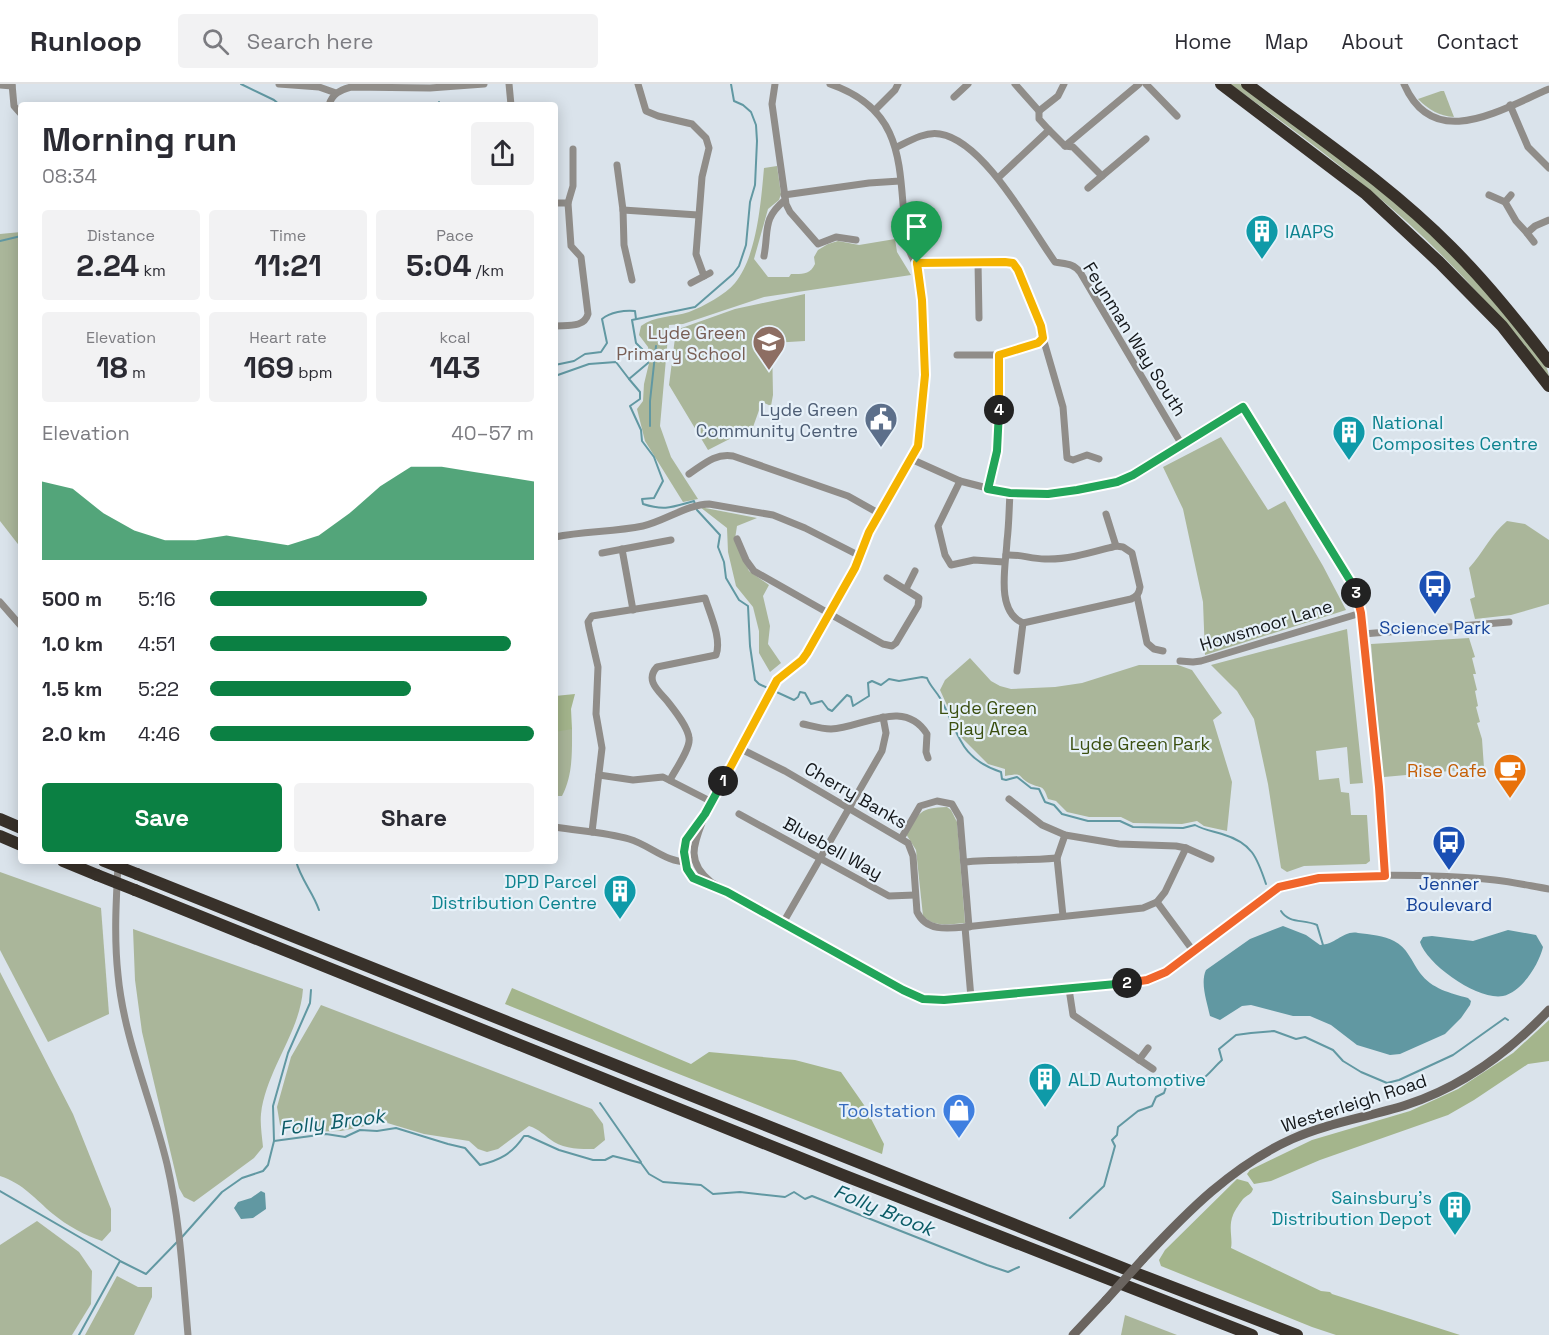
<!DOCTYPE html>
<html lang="en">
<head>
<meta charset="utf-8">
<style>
  :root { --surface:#fff; --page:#f2f2f3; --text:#2b2b33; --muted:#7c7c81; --line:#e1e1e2; --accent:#0b8043 }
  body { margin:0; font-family:"Space Grotesk",sans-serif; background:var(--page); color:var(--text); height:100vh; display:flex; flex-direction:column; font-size:22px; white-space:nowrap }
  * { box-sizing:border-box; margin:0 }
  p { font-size:20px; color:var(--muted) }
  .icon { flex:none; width:33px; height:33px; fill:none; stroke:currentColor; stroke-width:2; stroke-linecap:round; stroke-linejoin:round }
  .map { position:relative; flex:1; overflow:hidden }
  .drawer { position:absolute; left:18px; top:18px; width:540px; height:762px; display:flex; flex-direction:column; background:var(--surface); border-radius:6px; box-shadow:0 3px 15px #0003 }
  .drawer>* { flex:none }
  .pin { position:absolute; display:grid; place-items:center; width:51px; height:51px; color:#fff; margin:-62px -26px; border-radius:50% 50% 50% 0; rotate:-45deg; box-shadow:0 0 6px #0007 }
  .pin .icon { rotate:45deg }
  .km { position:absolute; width:30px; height:30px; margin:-15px; border-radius:50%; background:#222; color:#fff; font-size:16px; line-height:30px; text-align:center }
  .round { display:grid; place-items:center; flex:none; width:63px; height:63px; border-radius:6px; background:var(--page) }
  .overview { display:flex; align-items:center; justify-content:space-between; height:102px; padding:0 24px }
  h1 { font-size:33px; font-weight:700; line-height:45px }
  .figures { display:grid; grid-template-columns:repeat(3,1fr); gap:9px; height:102px; padding:6px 24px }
  .figures div { display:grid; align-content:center; border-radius:6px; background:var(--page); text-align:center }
  .figures b { font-size:30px; font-weight:700 }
  .figures small { font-size:16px; font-weight:400 }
  .figures p { font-size:16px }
  .chart { height:168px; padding:12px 24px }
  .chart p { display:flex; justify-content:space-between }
  .chart svg { width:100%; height:108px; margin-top:6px; fill:var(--accent); opacity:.7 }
  .action { display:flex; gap:12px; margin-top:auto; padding:12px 24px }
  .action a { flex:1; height:69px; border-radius:6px; background:var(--accent); color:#fff; font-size:24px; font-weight:700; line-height:69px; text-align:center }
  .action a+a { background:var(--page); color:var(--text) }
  ul { padding:0 24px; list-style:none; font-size:20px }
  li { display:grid; grid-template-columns:96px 72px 1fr; align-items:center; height:45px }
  li i { height:15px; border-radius:8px; background:var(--accent) }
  header { display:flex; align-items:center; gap:36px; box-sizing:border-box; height:84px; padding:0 30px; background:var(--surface); border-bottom:2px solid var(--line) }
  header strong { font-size:28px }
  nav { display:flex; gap:33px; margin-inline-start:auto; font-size:21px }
  .search { width:420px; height:54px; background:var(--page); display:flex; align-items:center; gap:15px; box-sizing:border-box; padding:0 21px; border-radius:6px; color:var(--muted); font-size:22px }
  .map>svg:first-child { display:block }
</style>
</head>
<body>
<header>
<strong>Runloop</strong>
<div class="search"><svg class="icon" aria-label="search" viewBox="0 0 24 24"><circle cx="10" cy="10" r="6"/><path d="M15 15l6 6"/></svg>Search here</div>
<nav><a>Home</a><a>Map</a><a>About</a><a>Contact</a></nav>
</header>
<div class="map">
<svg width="1549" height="1251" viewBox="0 0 1549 1251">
  <rect width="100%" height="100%" fill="#dae3eb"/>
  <g fill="#aab69a">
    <path d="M1230,0H1240C1306,49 1373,97 1434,153C1463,179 1488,211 1514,241C1524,253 1549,279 1549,293C1505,238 1459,185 1407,138C1351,88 1291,44 1230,0Z"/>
    <path d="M1441,7H1444L1454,33C1439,32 1429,26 1418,15Z"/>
    <path d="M777,82L781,110L779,116L768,125L754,175L768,193H789L791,190C802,190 810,191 815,180L814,173L818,166L828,160L838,157L859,161L895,155L897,168L911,191L764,213L683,240L669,241L660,342L671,373L698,415L683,418L645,357L637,325L643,317L644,300L650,275L648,263L639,251L641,242C654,232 673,233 689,228C704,222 725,211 735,199C757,172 761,118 764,84Z"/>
    <path d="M21,148V464L0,437V150Z"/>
    <path d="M805,210V257L772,259L773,311L771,322L762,318L753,343L708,366L669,301L676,246L735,225Z"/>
    <path d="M1221,353L1268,426L1285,417L1323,482L1346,526L1205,571L1203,518L1183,425L1163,383Z"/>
    <path d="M700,423L757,434L737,442L735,455L749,487L769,501L763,512L770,542L768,560L781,579L770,588L759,569V547L753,523L736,502L728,468L727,444Z"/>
    <path d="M1507,437L1525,440L1549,456V520L1511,531L1475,535L1470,515L1475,513L1469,484C1483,469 1491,450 1507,437Z"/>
    <path d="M1347,545L1363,699L1350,700L1347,663L1316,667L1319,696L1339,694L1341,708L1349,709L1351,731H1367L1370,777L1366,780L1304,782L1287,788L1281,784L1268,700L1254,635L1237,607L1211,581Z"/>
    <path d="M1469,554L1475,573L1472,574L1476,590H1473L1477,606L1475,607L1478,622L1476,623L1480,638L1477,639L1482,655L1484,684L1384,693L1382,691L1371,560Z"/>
    <path d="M970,574L991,597L1000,602L1011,605L1055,603L1082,599L1139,581H1178L1192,586L1222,629L1213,636L1232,698L1227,747L1204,742L1197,737L1182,740L1133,739L1121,733H1089L1067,728L1056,717L1048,715C1043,700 1042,705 1031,700C1015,692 1026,688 1005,692V685L988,680L962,654L940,606L945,596Z"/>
    <path d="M562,645H572C572,668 573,691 562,712H555V648Z"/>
    <path d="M947,723L951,726L957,738L965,839C947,840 936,844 923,832L916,766L906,750C920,728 919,724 947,723Z"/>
    <path d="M0,788L101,824L109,930L48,958L0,866Z"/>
    <path d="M133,845L303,905C300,949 266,986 261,1030C260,1040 262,1052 263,1063L254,1074L194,1118L184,1113L179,1104L142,948L135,896Z"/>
    <path d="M0,888L73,1030L111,1125V1147L102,1157C86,1152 66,1141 53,1130C35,1115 24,1100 0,1092Z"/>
    <path d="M321,921L592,1025L603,1040L605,1056L594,1065C581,1065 565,1065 554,1058C545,1052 539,1045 529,1042L498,1065L487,1068L478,1065L469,1057L424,1050L384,1038L341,1047L301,1048L284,1045L280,1041L277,1023L291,973Z"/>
    <path d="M37,1137L79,1168L92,1187L91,1220L72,1251H0V1161Z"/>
    <path d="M117,1192L138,1203H152V1213L134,1251H85Z"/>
    <path d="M1125,1231L1177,1251H1121Z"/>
  </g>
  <g fill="#a4b58c">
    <path d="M575,610L571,625L572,645L555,648V612Z"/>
    <path d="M512,904L691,980L709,968L795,976L841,988L864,1021L884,1060L882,1070L661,983L505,920Z"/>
    <path d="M1549,936V977L1528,980L1474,1016L1448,1031L1320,1076L1271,1097L1254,1100L1247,1090L1250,1086L1312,1056L1410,1027L1458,1005L1513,969Z"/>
    <path d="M1237,1095L1248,1098L1253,1105C1251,1111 1248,1110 1243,1115C1240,1119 1235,1126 1233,1131C1228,1143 1233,1155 1231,1164L1321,1207L1330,1208L1332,1210L1460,1251H1336L1312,1243L1161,1182L1159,1176L1165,1166Z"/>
  </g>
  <g fill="#6198a2">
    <path d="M1283,842L1306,851L1320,861C1336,861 1343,846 1358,849C1369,850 1385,852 1394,857C1407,863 1412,878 1420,889C1432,905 1450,909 1468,914L1471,917L1470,921L1461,934L1445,950L1400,970L1390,971L1357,961L1331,941L1310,932H1293L1251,921L1242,922L1220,936L1210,932C1207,918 1200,899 1206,886L1250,855Z"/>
    <path d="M1508,846L1536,851L1543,863C1539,880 1522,908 1503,912C1479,917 1427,881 1420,858L1423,853L1432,852L1473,857Z"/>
    <path d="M261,1107L265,1109L266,1125L253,1134L241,1135L234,1124L238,1118L251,1114Z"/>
  </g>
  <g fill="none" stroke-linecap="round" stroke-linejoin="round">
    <g stroke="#6198a2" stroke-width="2">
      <path d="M241,0L274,16L280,21"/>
      <path d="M731,0L734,17L743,21L751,28L756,41L757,57L755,101L750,118L746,161L739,182L733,190L695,223L632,236L636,259L647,270L648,279L629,295L640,308V315L630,322L641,346L642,357L654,373L663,397L654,414L642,415L643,420C665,427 672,423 694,417L697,426L720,451L718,463L724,478L726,494L739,516L748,522L750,562L755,596L759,600L794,616L798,613L800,608L805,609L811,620L822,617L828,625L832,627L847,611L851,613L853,622L869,612L868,599L872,597L881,601L889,595L899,597L922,593L927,594C930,602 936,607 940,614C959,648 958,674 1001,688L1002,695L1006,696L1017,693L1031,704L1039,705L1045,718L1054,721L1062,730L1088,737H1120L1133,743L1183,744L1195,741C1204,746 1212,747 1222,750C1252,759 1257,773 1266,800"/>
      <path d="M439,18V21"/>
      <path d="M0,157L21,152"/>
      <path d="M555,281L574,277L585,270L601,268L607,259L602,235C610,228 625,226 635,227L636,235"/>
      <path d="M555,292L589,280L616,278L629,295"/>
      <path d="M650,342V317L656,262"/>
      <path d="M296,777C301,796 313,808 319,826"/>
      <path d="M1281,827C1289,840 1304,835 1317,841L1323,861"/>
      <path d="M600,1019L641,1078"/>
      <path d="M274,1057L273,1022L288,969L310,919L311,906"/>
      <path d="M0,1107L119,1176"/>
      <path d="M1070,1134L1104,1102L1115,1062L1112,1056L1117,1051L1118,1043L1138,1027L1152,1022L1156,1013L1164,1009L1167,1000L1178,990L1201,996C1209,991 1215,982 1222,976L1219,965L1236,951L1251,949L1274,947L1296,955L1305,953L1333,966L1343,977L1361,988L1387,999L1399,996L1453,971L1505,934L1508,936"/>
      <path d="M182,1153L222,1108L242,1094L263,1087L268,1081L274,1057L326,1050L345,1053L360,1046L377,1047L396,1044L448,1060L465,1064L480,1081C500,1076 512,1070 524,1052H528L559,1066L593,1076H605L613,1072L641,1079L649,1090L663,1098L701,1101L713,1110L740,1108L785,1113L794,1108L805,1115L812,1112L987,1181L1008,1188L1019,1183"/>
      <path d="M79,1251L120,1177L146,1190L178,1157"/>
    </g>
    <g stroke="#908d89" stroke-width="7">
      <path d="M12,0L14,22L21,30"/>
      <path d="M279,0L319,3L336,9"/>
      <path d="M509,0L511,21"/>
      <path d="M638,0L646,27L658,32L692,40L706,54L709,64L702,93L696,170L704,192"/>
      <path d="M775,0L772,20L786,120L790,128L818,160L836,153L856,156"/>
      <path d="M1146,0L1177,32"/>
      <path d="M1404,0C1434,69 1501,25 1549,5"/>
      <path d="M0,1L12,2"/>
      <path d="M954,13L968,0"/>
      <path d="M329,21C332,10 340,6 351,3L430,4L484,0"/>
      <path d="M1510,21L1528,63L1549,84"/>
      <path d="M875,26L895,6L898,0"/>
      <path d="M1039,27L1058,12L1064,0"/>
      <path d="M1049,46L1065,62L1073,63L1102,92L1146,55"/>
      <path d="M1065,62L1139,0"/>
      <path d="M897,63C909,57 926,47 940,50C984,57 1030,143 1055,178C1066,180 1073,179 1080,188L1182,361"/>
      <path d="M617,81L623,126L624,161L632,196"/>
      <path d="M998,94L1049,46L1039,35V27L1015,0"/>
      <path d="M1088,104L1102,92"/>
      <path d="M784,111L869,99L900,97"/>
      <path d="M1489,111L1505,118L1516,137L1527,149L1535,142L1549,136"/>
      <path d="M1505,118L1511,111"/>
      <path d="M555,119H568L573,102V65"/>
      <path d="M623,126L698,131"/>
      <path d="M1527,149L1534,158"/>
      <path d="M764,172C769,146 762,135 785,116"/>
      <path d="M978,178L979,234"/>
      <path d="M917,179L1005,178L1013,179L1018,186L1041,242L1043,254L1038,259L999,271H957"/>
      <path d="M691,199L710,189"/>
      <path d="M555,242C568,241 584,244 588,230L581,173L571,162L568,119"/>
      <path d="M1043,254L1063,323L1067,374L1073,376L1087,371L1099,375"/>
      <path d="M911,375L960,397L999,407L1037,410L1077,406L1125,395L1243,323L1351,498L1360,519L1379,703L1385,792"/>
      <path d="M689,390C704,380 715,369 733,372L848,412L880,430"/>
      <path d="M960,397L938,442L945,471L951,481L974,476L1004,478"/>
      <path d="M988,405L997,367L999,349V271"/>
      <path d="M1010,409C1009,425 1009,441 1007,457C1006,481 995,527 1023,539L1017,587"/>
      <path d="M1106,430L1116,462"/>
      <path d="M555,453C584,447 614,448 643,442C665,437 688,420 709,420L773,431L805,444L860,472"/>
      <path d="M737,455L746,476L754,487L883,560L892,562L896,559L918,522L919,514L887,494"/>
      <path d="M622,465L633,526"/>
      <path d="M602,469L671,456"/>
      <path d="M1006,471C1020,470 1031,475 1045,475C1068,476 1093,468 1116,462L1123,463L1132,469L1140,503C1139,510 1137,512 1131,515L1023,539"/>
      <path d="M906,505L915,487"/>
      <path d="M1137,512L1147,559L1154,565L1163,567"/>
      <path d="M0,518L21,542"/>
      <path d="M1363,550L1509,538"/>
      <path d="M1180,577L1193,578L1201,577L1361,529"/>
      <path d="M803,640C812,642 822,645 831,645C862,644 904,613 927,650L926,668L928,674"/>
      <path d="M741,665L785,687L908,759L913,772L917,828C926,847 946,845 965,843L1143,824L1157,818L1165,808L1186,764L1176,762L1119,760L1065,751L1042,741L1009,715"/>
      <path d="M599,691L633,696L663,693L712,718"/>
      <path d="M739,730L889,812L915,811"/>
      <path d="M705,731C695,758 684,776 711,798L903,906L923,915L944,917L1133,899C1189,888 1226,836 1272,806C1306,785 1452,791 1495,796C1513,798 1531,802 1549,805"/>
      <path d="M555,743C579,747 606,748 629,755C650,761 666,779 689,778"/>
      <path d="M592,748L602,664L596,630L598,583L589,544L588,538L592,532L705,514C710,530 722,555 716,571L657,583C644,597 660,608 668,618C675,627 688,643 689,654C691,664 675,686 670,696"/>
      <path d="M902,753L920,722L937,717L952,720L960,734L969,843"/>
      <path d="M1186,764L1211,775"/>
      <path d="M964,778C995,775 1026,777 1057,774"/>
      <path d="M118,782C116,818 114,854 118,891C124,956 152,1017 167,1080C180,1136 183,1194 188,1251"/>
      <path d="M714,803L697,796L690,790L685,773L686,757L712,718L777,596L802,576L807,569L855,484L869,448L918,362L920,352C925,300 929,245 920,193C918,180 909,171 907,159C897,90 911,28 830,0"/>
      <path d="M1157,818L1194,868"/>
      <path d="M1063,832L1057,774L1065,751"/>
      <path d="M783,839L882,667L886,649L883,633"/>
      <path d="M965,843L971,914"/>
      <path d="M1069,905L1073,931L1153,985"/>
      <path d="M1139,976L1148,964"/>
    </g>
    <g stroke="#6a645f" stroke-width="9">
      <path d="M1143,1175C1187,1128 1232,1082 1292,1055C1328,1039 1368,1033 1406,1021C1462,1003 1508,969 1549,926"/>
      <path d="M1073,1251L1106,1216"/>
    </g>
    <g stroke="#38312a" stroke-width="12">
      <path d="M1221,0L1366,110L1439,178L1502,242L1549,302"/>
      <path d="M1247,0C1316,52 1390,101 1451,163C1487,199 1518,238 1549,278"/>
      <path d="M0,735L21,744"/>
      <path d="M0,752L21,761"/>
      <path d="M63,777L97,791"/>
      <path d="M137,790L1138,1190L1297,1251"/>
      <path d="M135,806L843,1091L1252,1251"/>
    </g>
    <path stroke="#6a645f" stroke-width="9" d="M1106,1216L1143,1175"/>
    <g stroke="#38312a" stroke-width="12">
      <path d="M104,777L137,790"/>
      <path d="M97,791L135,806"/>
    </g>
  </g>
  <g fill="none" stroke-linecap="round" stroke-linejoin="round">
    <defs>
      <path id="split-1" d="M723,697L777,596L802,576L807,569L855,484L869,448L918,362L925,291L922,216L917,179"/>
      <path id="split-2" d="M723,697L705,730L686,756L684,768L687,785L693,794L727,808L903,906L923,915L944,916L1127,899"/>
      <path id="split-3" d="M1127,899L1147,896L1166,888L1279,803L1319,794L1385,792L1379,703L1361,529L1356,509"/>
      <path id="split-4" d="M999,326L997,367L988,405L1010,409L1048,410L1077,406L1117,398L1133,391L1243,323L1351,498L1356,509"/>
      <path id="split-5" d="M917,179L1005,178L1013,179L1018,186L1041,242L1043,254L1038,259L999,271V326"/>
    </defs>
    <use href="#split-1" stroke="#fff" stroke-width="12"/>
    <use href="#split-2" stroke="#fff" stroke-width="12"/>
    <use href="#split-3" stroke="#fff" stroke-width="12"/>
    <use href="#split-4" stroke="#fff" stroke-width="12"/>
    <use href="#split-5" stroke="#fff" stroke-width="12"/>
    <use href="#split-1" stroke="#f5b400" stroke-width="8"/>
    <use href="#split-2" stroke="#22a559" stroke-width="8"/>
    <use href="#split-3" stroke="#f0652b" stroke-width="8"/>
    <use href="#split-4" stroke="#22a559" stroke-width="8"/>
    <use href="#split-5" stroke="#f5b400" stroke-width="8"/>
  </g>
  <defs>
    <symbol id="building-pin" viewBox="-11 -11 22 30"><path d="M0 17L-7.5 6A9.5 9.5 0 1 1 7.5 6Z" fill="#0f9aa8" stroke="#e7f1f9"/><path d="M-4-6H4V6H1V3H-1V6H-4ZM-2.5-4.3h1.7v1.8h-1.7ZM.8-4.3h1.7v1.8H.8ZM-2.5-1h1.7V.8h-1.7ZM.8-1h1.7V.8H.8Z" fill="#fff"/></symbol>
    <symbol id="school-pin" viewBox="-11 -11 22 30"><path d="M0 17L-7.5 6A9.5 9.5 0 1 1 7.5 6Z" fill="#8d6e63" stroke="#e7f1f9"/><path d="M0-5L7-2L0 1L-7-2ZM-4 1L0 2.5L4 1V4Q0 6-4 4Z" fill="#fff"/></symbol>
    <symbol id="civic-pin" viewBox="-11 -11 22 30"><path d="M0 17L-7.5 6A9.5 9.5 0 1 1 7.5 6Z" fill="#5c6f8a" stroke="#e7f1f9"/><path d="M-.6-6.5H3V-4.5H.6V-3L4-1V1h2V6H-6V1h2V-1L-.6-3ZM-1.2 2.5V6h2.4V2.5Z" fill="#fff"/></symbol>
    <symbol id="bus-pin" viewBox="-11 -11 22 30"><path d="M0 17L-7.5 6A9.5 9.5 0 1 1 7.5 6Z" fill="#1a4fb4" stroke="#e7f1f9"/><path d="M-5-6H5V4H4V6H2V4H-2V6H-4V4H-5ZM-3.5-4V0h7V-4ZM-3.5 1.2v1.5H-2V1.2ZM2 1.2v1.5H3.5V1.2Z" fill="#fff"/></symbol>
    <symbol id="cafe-pin" viewBox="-11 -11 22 30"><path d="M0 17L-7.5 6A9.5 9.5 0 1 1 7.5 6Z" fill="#e8710a" stroke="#e7f1f9"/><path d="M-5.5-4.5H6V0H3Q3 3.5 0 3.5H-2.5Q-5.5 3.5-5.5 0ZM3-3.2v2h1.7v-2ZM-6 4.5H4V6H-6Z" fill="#fff"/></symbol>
    <symbol id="shop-pin" viewBox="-11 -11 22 30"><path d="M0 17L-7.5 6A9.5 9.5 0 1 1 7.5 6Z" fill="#3f7fe0" stroke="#e7f1f9"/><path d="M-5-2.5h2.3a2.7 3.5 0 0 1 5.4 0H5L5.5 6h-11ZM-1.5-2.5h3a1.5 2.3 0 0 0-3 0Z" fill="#fff"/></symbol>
  </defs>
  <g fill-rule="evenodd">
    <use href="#building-pin" x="1243" y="128" width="38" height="52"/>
    <use href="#school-pin" x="750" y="239" width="38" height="52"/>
    <use href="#civic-pin" x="862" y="316" width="38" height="52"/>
    <use href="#building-pin" x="1330" y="329" width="38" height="52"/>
    <use href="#bus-pin" x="1416" y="483" width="38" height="52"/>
    <use href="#cafe-pin" x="1491" y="667" width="38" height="52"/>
    <use href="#bus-pin" x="1430" y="739" width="38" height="52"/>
    <use href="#building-pin" x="601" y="788" width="38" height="52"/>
    <use href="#building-pin" x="1026" y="976" width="38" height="52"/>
    <use href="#shop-pin" x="940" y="1007" width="38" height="52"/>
    <use href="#building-pin" x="1436" y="1104" width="38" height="52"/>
  </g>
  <g text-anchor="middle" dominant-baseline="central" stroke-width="4.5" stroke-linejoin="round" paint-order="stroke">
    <g font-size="18" fill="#0d838f" stroke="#e7f1f9" text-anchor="start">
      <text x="1285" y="147">IAAPS</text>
      <text x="1372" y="338">National<tspan x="1372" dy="21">Composites Centre</tspan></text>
      <text x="597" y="797" text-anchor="end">DPD Parcel<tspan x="597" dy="21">Distribution Centre</tspan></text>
      <text x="1068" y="995">ALD Automotive</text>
      <text x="1432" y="1113" text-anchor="end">Sainsbury's<tspan x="1432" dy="21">Distribution Depot</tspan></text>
    </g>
    <g font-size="18" fill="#785e54" stroke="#e7f1f9" text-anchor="end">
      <text x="746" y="248">Lyde Green<tspan x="746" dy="21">Primary School</tspan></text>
    </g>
    <g font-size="18" fill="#14171a" stroke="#e7f1f9">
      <text transform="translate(1135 255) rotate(58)">Feynman Way South</text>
      <text transform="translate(1266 541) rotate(-17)">Howsmoor Lane</text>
      <text transform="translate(856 711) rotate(30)">Cherry Banks</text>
      <text transform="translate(833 764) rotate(29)">Bluebell Way</text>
      <text transform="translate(1354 1019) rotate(-18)">Westerleigh Road</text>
    </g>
    <g font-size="18" fill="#4e5e75" stroke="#e7f1f9" text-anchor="end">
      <text x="858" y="325">Lyde Green<tspan x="858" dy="21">Community Centre</tspan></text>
    </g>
    <g font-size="18" fill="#164399" stroke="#e7f1f9">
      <text x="1435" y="543">Science Park</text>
      <text x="1449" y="799">Jenner<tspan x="1449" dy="21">Boulevard</tspan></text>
    </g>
    <g font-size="18" fill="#3b4f10" stroke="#e7f1f9">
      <text x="988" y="623">Lyde Green<tspan x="988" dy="21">Play Area</tspan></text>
      <text x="1140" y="659">Lyde Green Park</text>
    </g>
    <g font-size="18" fill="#c56008" stroke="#e7f1f9" text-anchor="end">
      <text x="1487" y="686">Rise Cafe</text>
    </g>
    <g font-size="18" fill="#366cbe" stroke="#e7f1f9" text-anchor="end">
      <text x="936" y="1026">Toolstation</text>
    </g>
    <g font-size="20" font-style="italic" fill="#0b5b66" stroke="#e7f1f9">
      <text transform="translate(332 1038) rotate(-7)">Folly Brook</text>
      <text transform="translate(884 1126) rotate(22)">Folly Brook</text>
    </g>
  </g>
</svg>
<div class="pin" style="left:917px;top:179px;background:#1e9e55"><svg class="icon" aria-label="arrive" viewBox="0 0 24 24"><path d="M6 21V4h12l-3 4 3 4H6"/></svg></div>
<b class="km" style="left:723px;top:697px">1</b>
<b class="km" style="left:1127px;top:899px">2</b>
<b class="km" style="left:1356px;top:509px">3</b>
<b class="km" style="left:999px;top:326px">4</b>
<section class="drawer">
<div class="overview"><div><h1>Morning run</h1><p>08:34</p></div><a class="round"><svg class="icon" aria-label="share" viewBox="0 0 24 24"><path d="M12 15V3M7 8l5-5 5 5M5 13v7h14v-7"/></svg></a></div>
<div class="figures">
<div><p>Distance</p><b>2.24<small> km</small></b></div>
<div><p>Time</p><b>11:21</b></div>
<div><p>Pace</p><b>5:04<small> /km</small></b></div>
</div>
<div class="figures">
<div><p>Elevation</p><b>18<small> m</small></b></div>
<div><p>Heart rate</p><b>169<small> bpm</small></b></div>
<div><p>kcal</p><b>143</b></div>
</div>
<div class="chart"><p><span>Elevation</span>40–57 m</p>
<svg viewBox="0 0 160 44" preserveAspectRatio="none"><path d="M0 44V12L10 15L20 25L30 32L40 36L50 36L60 34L70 36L80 38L90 34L100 25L110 14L120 6L130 6L140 8L150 10L160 12V44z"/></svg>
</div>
<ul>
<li><b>500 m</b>5:16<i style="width:67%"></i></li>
<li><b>1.0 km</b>4:51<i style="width:93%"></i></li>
<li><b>1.5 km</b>5:22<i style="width:62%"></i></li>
<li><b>2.0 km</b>4:46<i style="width:100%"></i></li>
</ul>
<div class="action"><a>Save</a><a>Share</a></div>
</section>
</div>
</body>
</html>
